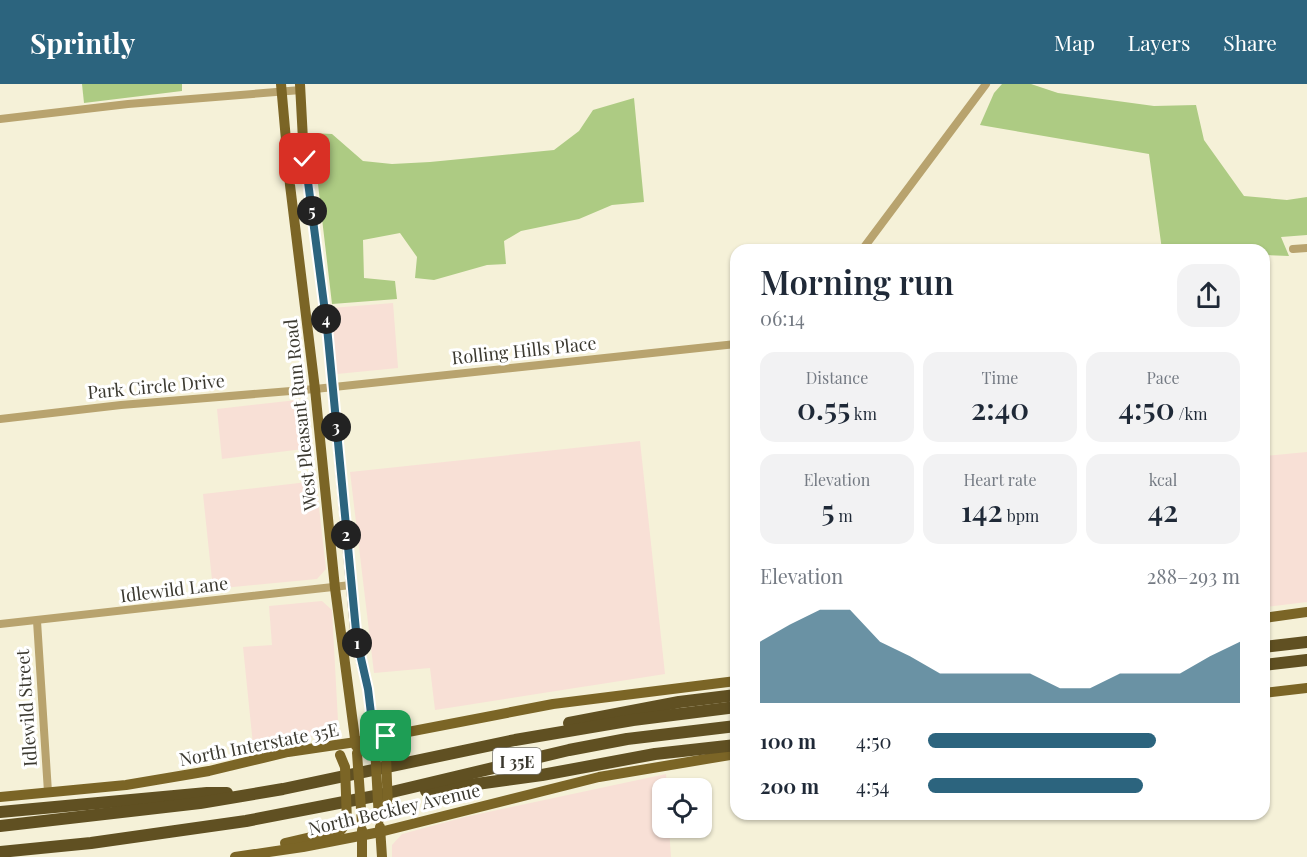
<!DOCTYPE html>
<html lang="en">
<head>
<meta charset="utf-8">
<style>
  :root { --surface:#fff; --page:#f2f2f3; --text:#1f2937; --muted:#747a83; --accent:#2c647e }
  body { margin:0; font-family:"Playfair Display",serif; background:var(--page); color:var(--text); height:100vh; display:flex; flex-direction:column; font-size:22px; white-space:nowrap }
  * { box-sizing:border-box; margin:0 }
  p { font-size:20px; color:var(--muted) }
  .icon { flex:none; width:33px; height:33px; fill:none; stroke:currentColor; stroke-width:2; stroke-linecap:round; stroke-linejoin:round }
  .map { position:relative; flex:1; overflow:hidden }
  .drawer { position:absolute; left:730px; top:160px; width:540px; height:576px; display:flex; flex-direction:column; background:var(--surface); border-radius:18px; box-shadow:0 2px 4px #0004 }
  .drawer>* { flex:none }
  .tools { position:absolute; left:652px; top:694px; display:grid; gap:12px }
  .tools a { display:grid; place-items:center; width:60px; height:60px; border-radius:12px; background:var(--surface); box-shadow:0 2px 4px #0004; font-size:30px }
  .pin { position:absolute; display:grid; place-items:center; width:51px; height:51px; color:#fff; margin:-26px; border-radius:12px; box-shadow:0 3px 9px #0006 }
  .km { position:absolute; width:30px; height:30px; margin:-15px; border-radius:50%; background:#222; color:#fff; font-size:16px; line-height:30px; text-align:center }
  .round { display:grid; place-items:center; flex:none; width:63px; height:63px; border-radius:18px; background:var(--page) }
  .head { display:flex; align-items:center; justify-content:space-between; height:102px; padding:0 30px }
  h1 { font-size:33px; font-weight:600; line-height:45px }
  .stats { display:grid; grid-template-columns:repeat(3,1fr); gap:9px; height:102px; padding:6px 30px }
  .stats div { display:grid; align-content:center; border-radius:15px; background:var(--page); text-align:center }
  .stats b { font-size:30px; font-weight:600 }
  .stats small { font-size:16px; font-weight:400 }
  .stats p { font-size:16px }
  .chart { height:168px; padding:12px 30px }
  .chart p { display:flex; justify-content:space-between }
  .chart svg { width:100%; height:108px; margin-top:6px; fill:var(--accent); opacity:.7 }
  ul { padding:0 30px; list-style:none; font-size:20px }
  li { display:grid; grid-template-columns:96px 72px 1fr; align-items:center; height:45px }
  li i { height:15px; border-radius:8px; background:var(--accent) }
  header { display:flex; align-items:center; gap:36px; box-sizing:border-box; height:84px; padding:0 30px; background:var(--accent); color:#fff }
  header strong { font-size:28px }
  nav { display:flex; gap:33px; margin-inline-start:auto; font-size:21px }
  .map>svg:first-child { display:block }
</style>
</head>
<body>
<header>
<strong>Sprintly</strong>
<nav><a>Map</a><a>Layers</a><a>Share</a></nav>
</header>
<div class="map">
<svg width="1307" height="773" viewBox="0 0 1307 773">
  <rect width="100%" height="100%" fill="#f5f1d8"/>
  <g fill="#f8e0d6">
    <path d="M393,219L398,284L337,290L331,224Z"/>
    <path d="M297,316L308,325L312,364L222,375L217,325Z"/>
    <path d="M640,357L665,590L435,626L430,584L374,589L350,388Z"/>
    <path d="M1307,368V518L1265,523V372Z"/>
    <path d="M316,397L326,485L317,495L213,505L203,410Z"/>
    <path d="M322,517L332,526L338,637L328,650L253,661L243,563L272,561L269,522Z"/>
    <path d="M666,690L667,705H663V744H669L671,773H392V761L402,750L465,733Z"/>
  </g>
  <g fill="#adcb83">
    <path d="M82,0H182V7L84,19Z"/>
    <path d="M1002,0H1031L1058,9L1154,22L1196,21L1204,56L1244,112L1287,116L1307,113V151L1281,153L1289,172L1265,171L1264,166H1162L1149,70L980,41L994,9Z"/>
    <path d="M634,14L644,118L612,121L579,135L521,147L504,157L506,180L487,181L434,196L415,194L417,173L400,149L363,156L364,194L395,197L397,215L332,220L312,49L332,50L363,77L392,80L430,78L554,66L579,47L593,26Z"/>
  </g>
  <g fill="none" stroke-linecap="round" stroke-linejoin="round">
    <g stroke="#b8a36e" stroke-width="8">
      <path d="M0,35L128,20L301,6"/>
      <path d="M1293,165L1307,164"/>
      <path d="M862,166L986,0"/>
      <path d="M0,335L121,321L315,305L736,260"/>
      <path d="M37,537L48,708"/>
      <path d="M0,540L351,501"/>
    </g>
    <g stroke="#7b6526" stroke-width="10">
      <path d="M281,0L290,101L315,305L335,504L356,662"/>
      <path d="M300,0L303,56L327,243L356,557L368,605L375,661"/>
      <path d="M1264,534L1307,528"/>
      <path d="M1264,609L1307,604"/>
      <path d="M0,713L126,701L209,687L288,668L356,658L553,620L736,597"/>
      <path d="M380,743L382,773"/>
      <path d="M362,746V773"/>
      <path d="M285,759L341,746L347,738"/>
      <path d="M235,773L303,763L380,748L599,693L736,670"/>
    </g>
    <g stroke="#605022" stroke-width="12">
      <path d="M1264,563L1307,558"/>
      <path d="M1264,581L1307,576"/>
      <path d="M569,639L679,618L736,611"/>
      <path d="M426,707L542,691L655,670L736,661"/>
      <path d="M0,728L207,709H227"/>
      <path d="M0,742L200,719L283,705L515,656L633,636L736,623"/>
      <path d="M0,768L91,759L246,737L375,712L569,666L627,655L736,642"/>
    </g>
    <g stroke="#7b6526" stroke-width="10">
      <path d="M375,663L379,736"/>
      <path d="M357,669L362,739"/>
      <path d="M340,671L345,683L347,738"/>
      <path d="M391,730L388,724L386,672L387,664L391,659"/>
    </g>
  </g>
  <g fill="none" stroke-linecap="round" stroke-linejoin="round">
    <defs>
      <path id="route" d="M305,75L327,243L357,557L368,605L374,654L386,652"/>
    </defs>
    <use href="#route" stroke="#fff" stroke-width="12"/>
    <use href="#route" stroke="#2c647e" stroke-width="8"/>
  </g>
  <g text-anchor="middle" dominant-baseline="central" stroke-width="6" stroke-linejoin="round" paint-order="stroke">
    <rect fill="#fff" stroke="#76746e" stroke-width="1.5" x="493" y="664" width="48" height="26" rx="4.5"/>
    <g font-size="16" font-weight="bold" fill="#3b3930">
      <text x="517" y="677">I 35E</text>
    </g>
    <g font-size="18" fill="#3b3930" stroke="#fff">
      <text transform="translate(524 266) rotate(-6)">Rolling Hills Place</text>
      <text transform="translate(156 302) rotate(-5)">Park Circle Drive</text>
      <text transform="translate(300 331) rotate(-96)">West Pleasant Run Road</text>
      <text transform="translate(174 505) rotate(-7)">Idlewild Lane</text>
      <text transform="translate(26 624) rotate(-94)">Idlewild Street</text>
      <text transform="translate(259 660) rotate(-11)">North Interstate 35E</text>
      <text transform="translate(394 725) rotate(-13)">North Beckley Avenue</text>
    </g>
  </g>
</svg>
<div class="tools">
<a><svg class="icon" aria-label="locate" viewBox="0 0 24 24"><circle cx="12" cy="12" r="6"/><path d="M12 2v4M12 18v4M2 12h4M18 12h4"/></svg></a>
</div>
<div class="pin" style="left:386px;top:652px;background:#1e9e55"><svg class="icon" aria-label="arrive" viewBox="0 0 24 24"><path d="M6 21V4h12l-3 4 3 4H6"/></svg></div>
<div class="pin" style="left:305px;top:75px;background:#d93025"><svg class="icon" aria-label="check" viewBox="0 0 24 24"><path d="M5 12l5 5 9-10"/></svg></div>
<b class="km" style="left:357px;top:559px">1</b>
<b class="km" style="left:346px;top:451px">2</b>
<b class="km" style="left:336px;top:343px">3</b>
<b class="km" style="left:326px;top:235px">4</b>
<b class="km" style="left:312px;top:127px">5</b>
<section class="drawer">
<div class="head"><div><h1>Morning run</h1><p>06:14</p></div><a class="round"><svg class="icon" aria-label="share" viewBox="0 0 24 24"><path d="M12 15V3M7 8l5-5 5 5M5 13v7h14v-7"/></svg></a></div>
<div class="stats">
<div><p>Distance</p><b>0.55<small> km</small></b></div>
<div><p>Time</p><b>2:40</b></div>
<div><p>Pace</p><b>4:50<small> /km</small></b></div>
</div>
<div class="stats">
<div><p>Elevation</p><b>5<small> m</small></b></div>
<div><p>Heart rate</p><b>142<small> bpm</small></b></div>
<div><p>kcal</p><b>42</b></div>
</div>
<div class="chart"><p><span>Elevation</span>288–293 m</p>
<svg viewBox="0 0 160 44" preserveAspectRatio="none"><path d="M0 44V19L10 12L20 6L30 6L40 19L50 25L60 32L70 32L80 32L90 32L100 38L110 38L120 32L130 32L140 32L150 25L160 19V44z"/></svg>
</div>
<ul>
<li><b>100 m</b>4:50<i style="width:73%"></i></li>
<li><b>200 m</b>4:54<i style="width:69%"></i></li>
</ul>
</section>
</div>
</body>
</html>
